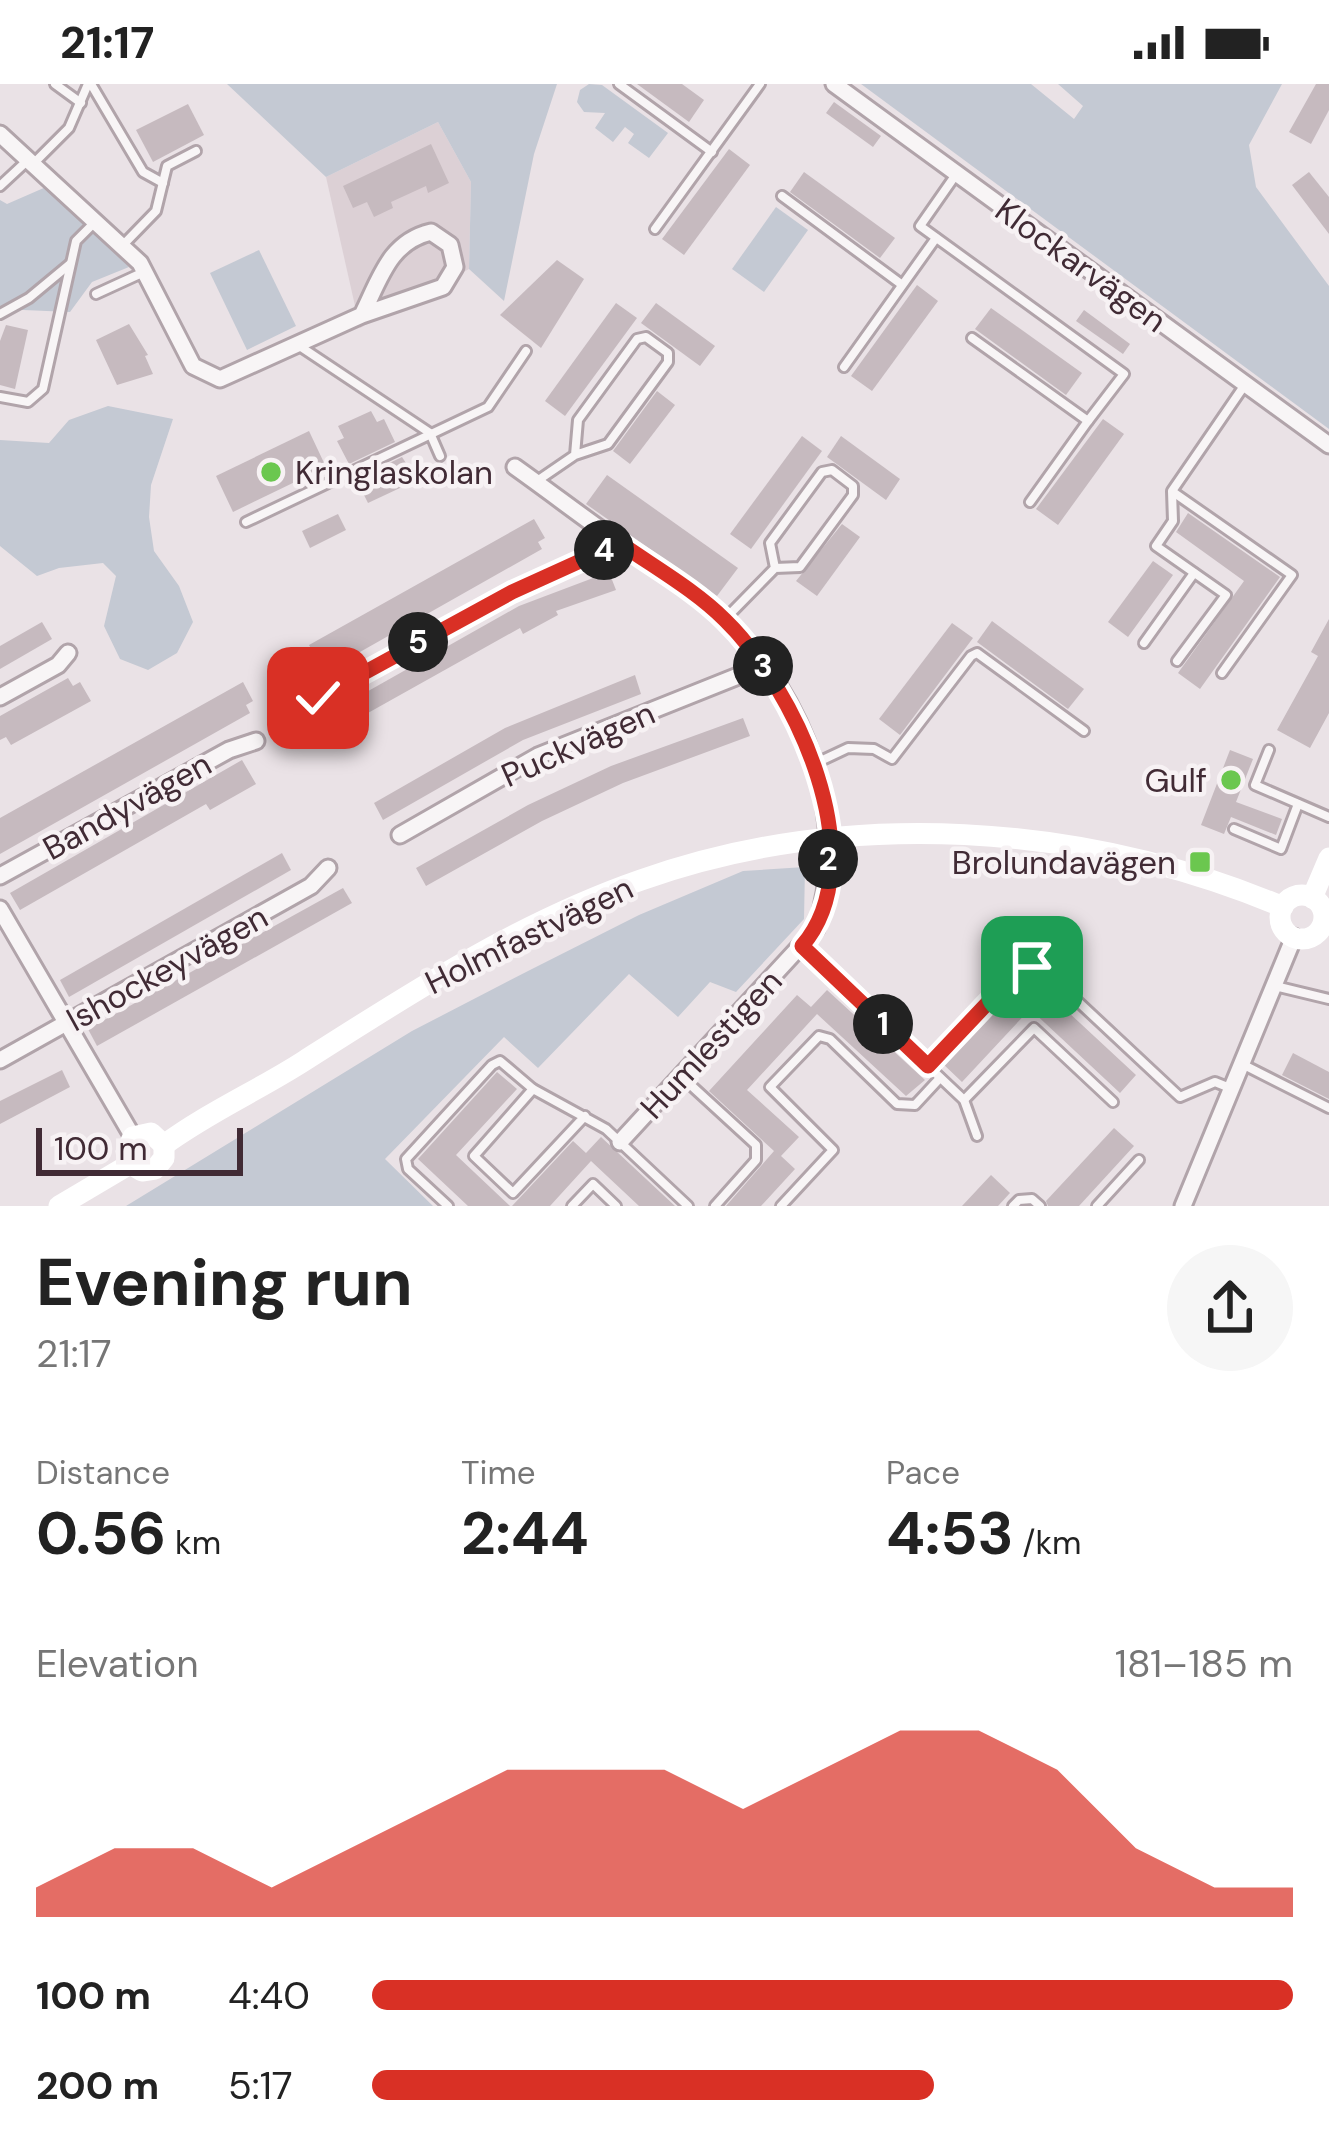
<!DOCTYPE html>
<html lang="en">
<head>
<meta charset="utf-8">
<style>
  :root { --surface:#fff; --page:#f6f6f6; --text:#222; --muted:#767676; --accent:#d93025 }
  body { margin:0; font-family:"DM Sans",sans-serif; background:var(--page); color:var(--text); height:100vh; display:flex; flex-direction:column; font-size:45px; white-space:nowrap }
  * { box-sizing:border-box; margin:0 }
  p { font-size:39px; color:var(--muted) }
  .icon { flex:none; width:66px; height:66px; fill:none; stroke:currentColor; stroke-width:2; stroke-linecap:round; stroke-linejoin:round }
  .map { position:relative; height:1122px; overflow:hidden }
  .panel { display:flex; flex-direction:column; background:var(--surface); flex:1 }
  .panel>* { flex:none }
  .scale { position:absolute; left:36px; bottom:30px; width:207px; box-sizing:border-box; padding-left:12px; border:6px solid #412b35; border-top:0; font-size:33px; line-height:42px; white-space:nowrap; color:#412b35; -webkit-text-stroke:9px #f7f2f4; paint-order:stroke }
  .pin { position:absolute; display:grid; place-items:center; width:102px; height:102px; color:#fff; margin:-51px; border-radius:24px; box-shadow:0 6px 18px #0006 }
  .km { position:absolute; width:60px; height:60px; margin:-30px; border-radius:50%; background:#222; color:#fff; font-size:33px; line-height:60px; text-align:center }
  .round { display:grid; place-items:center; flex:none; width:126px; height:126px; border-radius:63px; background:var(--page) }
  .summary { display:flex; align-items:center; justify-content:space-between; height:204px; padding:0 36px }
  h1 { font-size:66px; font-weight:700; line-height:90px }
  .stats { display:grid; grid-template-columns:repeat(3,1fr); gap:18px; height:204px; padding:12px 36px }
  .stats div { display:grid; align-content:center }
  .stats b { font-size:60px; font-weight:700 }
  .stats small { font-size:33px; font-weight:400 }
  .stats p { font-size:33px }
  .chart { height:336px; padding:24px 36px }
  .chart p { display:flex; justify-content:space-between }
  .chart svg { width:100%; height:216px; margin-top:12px; fill:var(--accent); opacity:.7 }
  ul { padding:0 36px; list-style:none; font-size:39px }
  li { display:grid; grid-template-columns:192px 144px 1fr; align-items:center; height:90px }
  li i { height:30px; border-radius:15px; background:var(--accent) }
  .status { display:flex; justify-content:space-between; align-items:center; height:84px; padding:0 60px; background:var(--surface); direction:ltr }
  .status svg { height:33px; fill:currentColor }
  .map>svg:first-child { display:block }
</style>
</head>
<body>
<div class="status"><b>21:17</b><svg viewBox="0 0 49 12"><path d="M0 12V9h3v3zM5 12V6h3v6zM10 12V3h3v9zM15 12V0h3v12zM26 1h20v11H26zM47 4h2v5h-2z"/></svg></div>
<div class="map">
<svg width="1329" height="1122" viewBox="0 0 1329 1122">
  <rect width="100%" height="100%" fill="#eae2e6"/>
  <path fill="#dcd0d5" d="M438,38L471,98L469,185L360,244L326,93Z"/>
  <g fill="#c4c9d3">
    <path d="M227,0H557L534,70L504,217L469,185L471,98L438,38L326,93Z"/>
    <path d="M589,0L602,1L668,49L649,74L628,59L634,50L625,43L613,58L595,44L605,29L584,28L577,18L580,6Z"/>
    <path d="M861,0H1031L1074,35L1083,22L1058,0H1282L1249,61L1256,103L1329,202V345Z"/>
    <path d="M46,103L129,183L92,198L70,228L0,225V116L7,120Z"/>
    <path d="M776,123L808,146L764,208L732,185Z"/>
    <path d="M259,166L296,242L247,266L210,189Z"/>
    <path d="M108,322L173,335L151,401L149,433L154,467L179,502L193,538L177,569L148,586L120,575L104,542L116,492L103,479L59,484L37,492L0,462V356L49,359L69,336Z"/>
    <path d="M805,783L804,835L736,908L710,898L678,933L629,890L538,984L504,953L385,1075L433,1122H126L412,947L530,886L639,831L743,787Z"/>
  </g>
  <g fill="#c6babf">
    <path d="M637,0H682L704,16L689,38Z"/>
    <path d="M1316,0H1329V26L1311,60L1289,48Z"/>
    <path d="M834,18L881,52L873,63L826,29Z"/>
    <path d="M188,20L204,51L153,78L136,46Z"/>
    <path d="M431,60L449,99L428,109L426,102L391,118L393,124L374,133L367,118L353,124L343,102Z"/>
    <path d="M729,65L750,81L684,171L662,155Z"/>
    <path d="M804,88L895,154L880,174L790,108Z"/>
    <path d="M1309,88L1329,113V150L1292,101Z"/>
    <path d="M557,176L584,195L541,264L500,231Z"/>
    <path d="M917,201L938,217L872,307L851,292Z"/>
    <path d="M616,219L637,234L565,332L545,317Z"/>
    <path d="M656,219L715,262L700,282L641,239Z"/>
    <path d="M991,224L1082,289L1066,311L975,245Z"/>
    <path d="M1084,226L1130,260L1123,270L1076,237Z"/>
    <path d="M129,240L148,271L145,272L153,290L117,301L96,256Z"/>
    <path d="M6,241L28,246L15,305L0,301V257Z"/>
    <path d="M657,307L675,321L630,380L613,367Z"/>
    <path d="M371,327L377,338L384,335L395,358L349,380L337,357L344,354L338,342Z"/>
    <path d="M1103,335L1124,350L1058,441L1036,425Z"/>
    <path d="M309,347L326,383L233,428L216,392Z"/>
    <path d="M802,352L822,367L751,465L730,450Z"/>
    <path d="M841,352L900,395L886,416L827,373Z"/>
    <path d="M402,373L417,396L368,419L356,395Z"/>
    <path d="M607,391L738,484L717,512L586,420Z"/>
    <path d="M1188,429L1280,493L1200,605L1178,589L1244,497L1176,448Z"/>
    <path d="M338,430L346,446L310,464L302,447Z"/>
    <path d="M534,435L545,454L538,458L542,465L307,598L297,580L314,570L309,561Z"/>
    <path d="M842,440L860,453L817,512L796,497Z"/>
    <path d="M1153,477L1173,491L1128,553L1108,538Z"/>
    <path d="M609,488L616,506L556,527L558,531L523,550L520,544L334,648L324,632L519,522Z"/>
    <path d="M1329,535V629L1310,664L1277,646L1318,572L1311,568Z"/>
    <path d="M992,537L1084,605L1068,625L977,558Z"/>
    <path d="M42,538L52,555L0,585V562Z"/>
    <path d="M952,539L973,554L900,651L879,635Z"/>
    <path d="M635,591L641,610L523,656L383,736L374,719L505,644Z"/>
    <path d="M68,594L73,602L80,598L91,617L11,661L6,653L0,656V632Z"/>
    <path d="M243,598L253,617L246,621L250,629L0,770V734Z"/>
    <path d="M743,634L750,652L623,699L542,737L426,802L416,784L528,721L611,682Z"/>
    <path d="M1230,666L1253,675L1236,718L1282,735L1276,751L1231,733L1224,750L1201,741Z"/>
    <path d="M242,676L256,700L210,726L206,720L20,826L10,809Z"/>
    <path d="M282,769L291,786L69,913L60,896Z"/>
    <path d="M343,804L352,819L97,962L88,945Z"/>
    <path d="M1039,901L1136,991L1120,1009L1030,925L962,998L942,979L1011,906L1024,918Z"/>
    <path d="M827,906L925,996L906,1012L817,930L747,1006L799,1053L781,1072L795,1085L761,1122H726L774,1067L709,1007L797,911L811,923Z"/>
    <path d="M1293,969L1329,988V1015L1282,991Z"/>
    <path d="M62,986L70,1003L0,1040V1017Z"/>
    <path d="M497,988L517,1005L456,1071L510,1122H468L418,1075Z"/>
    <path d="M1114,1044L1134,1062L1079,1122H1048L1046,1117Z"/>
    <path d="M601,1053L675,1122H639L591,1077L550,1122H512L573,1057L586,1069Z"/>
    <path d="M991,1091L1010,1109L998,1122H962Z"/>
  </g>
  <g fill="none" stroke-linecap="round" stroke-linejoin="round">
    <defs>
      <g id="lane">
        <path d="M55,0L81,19"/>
        <path d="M91,0L143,88L163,99"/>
        <path d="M619,0L712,68"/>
        <path d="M33,80L69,44L88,0"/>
        <path d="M957,89L920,142L1124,290L1088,337"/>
        <path d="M0,102L28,76"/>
        <path d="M782,112L901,200"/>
        <path d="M655,145L760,0"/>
        <path d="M122,162L156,127L167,82L196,67"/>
        <path d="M96,210L144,188"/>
        <path d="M0,230L29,214L70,180"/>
        <path d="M972,254L1088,337L1030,418"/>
        <path d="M298,261L430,349L440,372"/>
        <path d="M844,283L936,154"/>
        <path d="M0,313L28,318L43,305L76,157L94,139"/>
        <path d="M537,397L575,371L578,336L637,255L646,253L668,269V278L608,360L575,371"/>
        <path d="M1173,408L1292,491L1222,589"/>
        <path d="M246,438L488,323L526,267"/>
        <path d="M726,534L775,484L770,459L822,388L832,386L853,402V411L800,483L775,484"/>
        <path d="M1144,559L1194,489"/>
        <path d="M1177,577L1226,511L1156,462L1173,437L1172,407L1244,302"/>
        <path d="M1269,666L1255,701L1329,733"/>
        <path d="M816,679L848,664L874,665L892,675L971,572L977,569L1084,647"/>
        <path d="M1234,745L1281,765L1298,720"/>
        <path d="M802,863L964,1016L977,1052"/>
        <path d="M1275,902L1329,915"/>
        <path d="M1242,980L1329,1024"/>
        <path d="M928,982L1016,889L1032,883L1056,897L1180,1013L1215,998L1230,1004"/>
        <path d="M683,994L756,1061V1076L715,1122"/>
        <path d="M964,1016L1034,944L1113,1018"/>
        <path d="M585,1032L513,1109L474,1072L533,1005L606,1045L688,1122"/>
        <path d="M448,1122L408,1085L406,1075L492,981L500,977L533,1005"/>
        <path d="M572,1122L593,1100L616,1122"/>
        <path d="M781,1122L833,1066L770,1003L819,952L830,955L897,1020L915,1021L940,994"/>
        <path d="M1013,1122L1019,1116L1032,1115L1040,1122"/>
        <path d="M1097,1122L1139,1076"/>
      </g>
      <g id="street">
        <path d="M834,0L1329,361"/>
        <path d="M0,50L140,179L193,282L220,295L362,231L443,203L455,183L450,161L431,148C389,158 380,195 362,231"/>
        <path d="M515,383C553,410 589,438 627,464C659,486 696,508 724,535C805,611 852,738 816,845L620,1058"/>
        <path d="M0,613L58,581L68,569"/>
        <path d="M318,614L512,508L620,459"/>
        <path d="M400,751L538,672L763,582"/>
        <path d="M0,792L229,666L256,657"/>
        <path d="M0,825L133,1053"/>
        <path d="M0,976L311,802L328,784"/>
        <path d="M1183,1122L1294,853"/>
      </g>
    </defs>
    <use href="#lane" stroke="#b1a4aa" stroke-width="14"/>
    <use href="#street" stroke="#b1a4aa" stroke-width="21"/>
    <use href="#lane" stroke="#f8f5f6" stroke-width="8"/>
    <use href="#street" stroke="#f8f5f6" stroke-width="15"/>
    <g stroke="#fff" stroke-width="21">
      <circle cx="1302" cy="833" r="22"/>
      <path d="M1312,814L1329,774"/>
      <path d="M164,1061C207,1029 259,1006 304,977C412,908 520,838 641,796C848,723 1083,739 1283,823"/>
      <path d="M130,1080L126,1068L133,1053L151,1049L164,1061"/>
      <path d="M130,1080L142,1087L155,1085L164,1074V1061"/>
      <path d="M59,1122L130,1080"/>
    </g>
  </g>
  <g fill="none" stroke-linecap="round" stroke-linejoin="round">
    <defs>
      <path id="route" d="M318,614L512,508L620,459C654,483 695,506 725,536C795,604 876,776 802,862L928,982L1016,889L1032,883"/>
    </defs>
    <use href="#route" stroke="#fff" stroke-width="24"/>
    <use href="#route" stroke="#d93025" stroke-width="15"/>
  </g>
  <g fill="#6bc74f" stroke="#f7f2f4" stroke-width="4.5">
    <circle cx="271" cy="388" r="12"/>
    <circle cx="1231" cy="696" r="12"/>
    <rect x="1188" y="766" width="24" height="24" rx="6"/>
  </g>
  <g text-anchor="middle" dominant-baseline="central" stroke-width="9" stroke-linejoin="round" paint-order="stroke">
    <g font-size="33" fill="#412b35" stroke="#f7f2f4">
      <text transform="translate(1081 181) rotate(36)">Klockarvägen</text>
      <text transform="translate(578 660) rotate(-24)">Puckvägen</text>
      <text transform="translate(127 722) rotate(-29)">Bandyvägen</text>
      <text transform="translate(529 851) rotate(-26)">Holmfastvägen</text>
      <text transform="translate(167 884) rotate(-29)">Ishockeyvägen</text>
      <text transform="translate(711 960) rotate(-47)">Humlestigen</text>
    </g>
    <g font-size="33" fill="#412b35" stroke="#f7f2f4" text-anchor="end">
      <text x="295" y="388" text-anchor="start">Kringlaskolan</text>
      <text x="1207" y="696">Gulf</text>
      <text x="1176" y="778">Brolundavägen</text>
    </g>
  </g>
</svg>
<div class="scale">100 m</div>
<div class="pin" style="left:1032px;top:883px;background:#1e9e55"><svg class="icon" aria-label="arrive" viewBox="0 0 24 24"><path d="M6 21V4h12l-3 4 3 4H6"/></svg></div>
<div class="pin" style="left:318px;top:614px;background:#d93025"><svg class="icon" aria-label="check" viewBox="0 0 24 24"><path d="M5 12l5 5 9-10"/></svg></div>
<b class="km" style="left:883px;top:940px">1</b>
<b class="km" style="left:828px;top:775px">2</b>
<b class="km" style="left:763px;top:582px">3</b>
<b class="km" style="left:604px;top:466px">4</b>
<b class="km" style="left:418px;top:558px">5</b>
</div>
<section class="panel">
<div class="summary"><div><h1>Evening run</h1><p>21:17</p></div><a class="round"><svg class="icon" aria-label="share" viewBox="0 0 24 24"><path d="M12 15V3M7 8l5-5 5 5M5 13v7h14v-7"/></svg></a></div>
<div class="stats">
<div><p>Distance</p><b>0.56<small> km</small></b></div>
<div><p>Time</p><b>2:44</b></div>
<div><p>Pace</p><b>4:53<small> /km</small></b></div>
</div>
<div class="chart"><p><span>Elevation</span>181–185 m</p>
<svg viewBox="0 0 160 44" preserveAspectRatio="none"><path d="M0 44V38L10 30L20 30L30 38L40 30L50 22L60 14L70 14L80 14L90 22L100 14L110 6L120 6L130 14L140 30L150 38L160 38V44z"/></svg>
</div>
<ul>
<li><b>100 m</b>4:40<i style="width:100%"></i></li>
<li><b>200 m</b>5:17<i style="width:61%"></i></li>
</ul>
</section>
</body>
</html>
